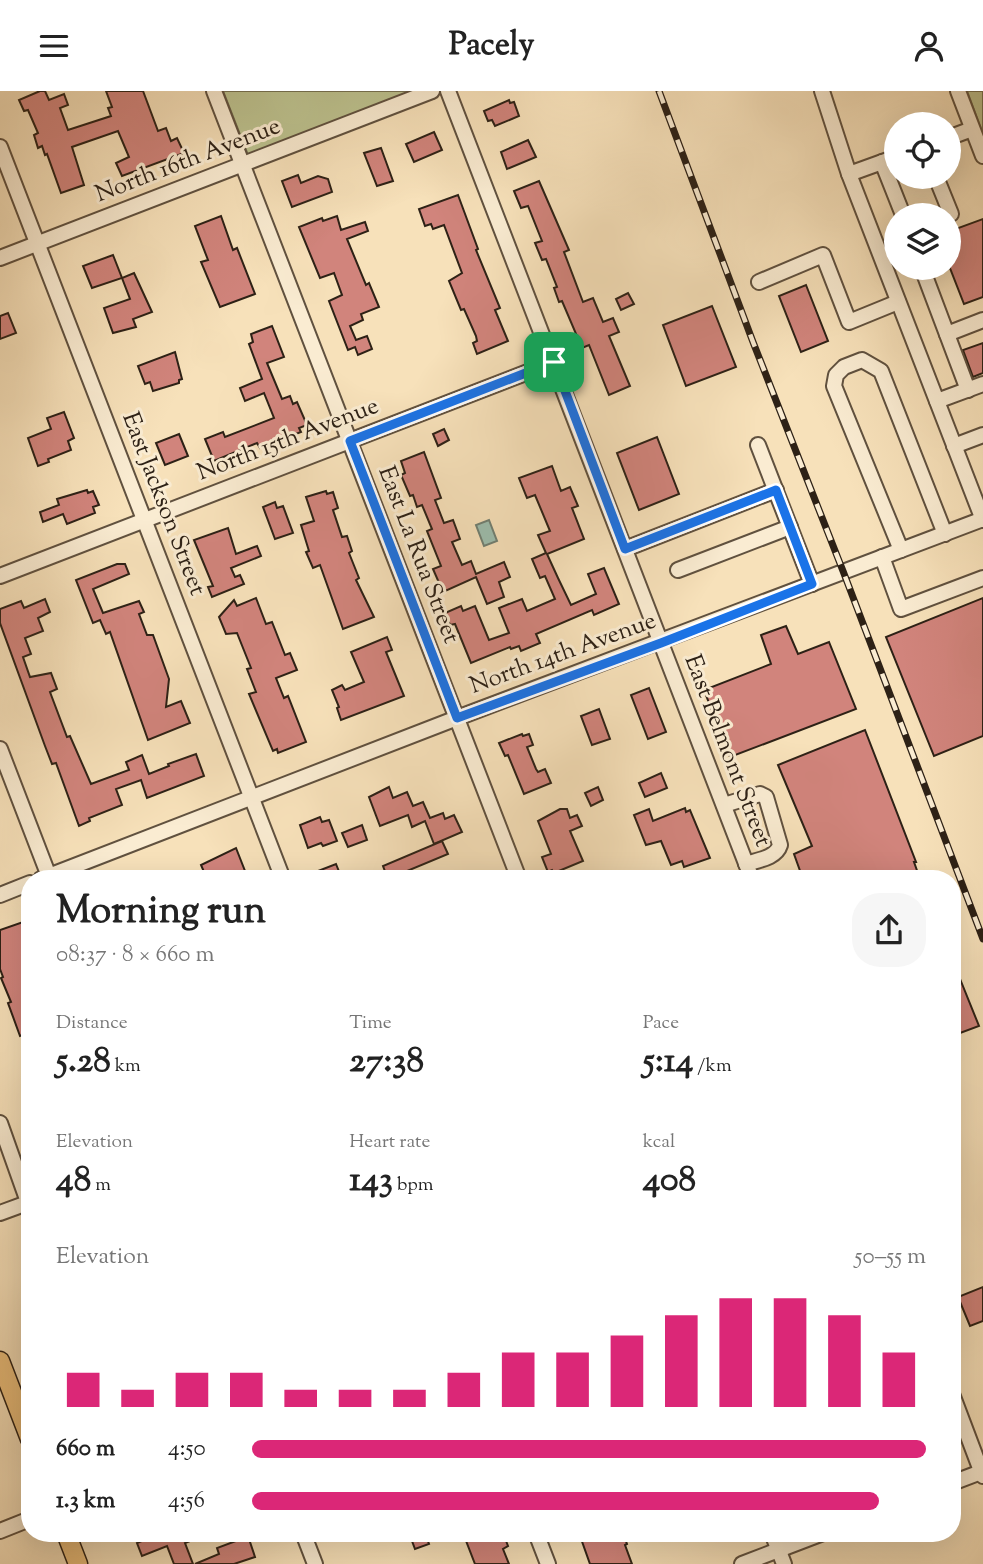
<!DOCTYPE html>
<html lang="en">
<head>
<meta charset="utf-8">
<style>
  :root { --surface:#fff; --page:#f6f6f6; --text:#222; --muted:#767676; --accent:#db2777 }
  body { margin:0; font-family:"Sorts Mill Goudy",serif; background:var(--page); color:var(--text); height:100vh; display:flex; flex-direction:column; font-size:26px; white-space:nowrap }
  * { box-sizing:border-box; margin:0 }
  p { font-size:23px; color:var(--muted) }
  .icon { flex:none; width:38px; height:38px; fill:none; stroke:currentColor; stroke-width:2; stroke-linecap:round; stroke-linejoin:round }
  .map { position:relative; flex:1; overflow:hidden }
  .panel { position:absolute; left:21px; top:779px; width:940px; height:672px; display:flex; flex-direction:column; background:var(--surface); border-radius:28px; box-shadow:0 7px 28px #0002 }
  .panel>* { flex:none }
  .controls { position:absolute; left:884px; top:21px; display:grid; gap:14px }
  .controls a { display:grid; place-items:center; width:77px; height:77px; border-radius:50%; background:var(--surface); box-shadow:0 7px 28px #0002; font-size:35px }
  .pin { position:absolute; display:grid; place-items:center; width:60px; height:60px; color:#fff; margin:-30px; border-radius:14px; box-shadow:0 4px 10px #0006 }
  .round { display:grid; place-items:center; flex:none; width:74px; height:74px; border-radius:28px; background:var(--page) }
  .overview { display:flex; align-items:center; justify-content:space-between; height:119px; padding:0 35px }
  h1 { font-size:38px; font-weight:700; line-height:52px }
  .figures { display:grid; grid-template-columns:repeat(3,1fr); gap:10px; height:119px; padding:7px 35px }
  .figures div { display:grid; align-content:center }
  .figures b { font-size:35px; font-weight:700 }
  .figures small { font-size:19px; font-weight:400 }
  .figures p { font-size:19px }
  .chart { height:196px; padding:14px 35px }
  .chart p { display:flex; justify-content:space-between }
  .chart svg { width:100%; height:126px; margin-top:7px; stroke:var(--accent); stroke-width:6 }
  ul { padding:0 35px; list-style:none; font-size:23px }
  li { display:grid; grid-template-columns:112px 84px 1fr; align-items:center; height:52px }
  li i { height:18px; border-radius:9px; background:var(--accent) }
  header { display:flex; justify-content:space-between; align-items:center; height:91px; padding:0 35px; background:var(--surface); font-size:32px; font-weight:700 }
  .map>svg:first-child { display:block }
</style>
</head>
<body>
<header><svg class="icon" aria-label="menu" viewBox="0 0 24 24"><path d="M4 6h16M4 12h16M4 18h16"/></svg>Pacely<svg class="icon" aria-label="person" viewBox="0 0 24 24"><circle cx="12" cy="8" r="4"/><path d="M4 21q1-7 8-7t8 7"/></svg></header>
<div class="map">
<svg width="983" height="1473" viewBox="0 0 983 1473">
  <rect width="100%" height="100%" fill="#f7e1ba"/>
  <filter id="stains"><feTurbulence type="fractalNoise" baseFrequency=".00286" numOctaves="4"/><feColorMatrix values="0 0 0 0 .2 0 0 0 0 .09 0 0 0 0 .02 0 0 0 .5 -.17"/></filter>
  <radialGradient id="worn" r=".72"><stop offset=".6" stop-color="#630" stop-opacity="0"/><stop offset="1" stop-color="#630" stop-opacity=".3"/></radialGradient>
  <g fill="#bdc390" stroke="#757253" stroke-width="2">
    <path d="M223,0H418L248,64Z"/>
    <path d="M967,0H983V43Z"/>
  </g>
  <path fill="#9dbeaf" stroke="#707f72" stroke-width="2" d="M489,429L497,450L484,455L476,434Z"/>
  <g fill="#d1847c" stroke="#2d2116" stroke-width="2">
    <path d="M40,0H45L49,9L64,3L68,14L60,17L68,39L111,25L108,17L112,16L106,0H143L158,40L166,37L171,50L177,47L184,62L122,85L116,72L129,66L118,40L72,56L84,94L61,102L47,63L45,64L42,55L38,57L34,44L38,42L28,19L24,20L19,9Z"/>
    <path d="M509,9L510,12L514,11L519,25L495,35L492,29L488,30L484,20Z"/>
    <path d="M434,41L442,59L414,71L406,53Z"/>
    <path d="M528,49L536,66L507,78L501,61Z"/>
    <path d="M381,57L393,90L377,95L364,62Z"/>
    <path d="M298,84L301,92L318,85L328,88L332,101L292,116L282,90Z"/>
    <path d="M539,90L569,159L564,161L583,211L593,207L603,231L613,227L619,241L609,245L630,295L609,304L589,254L582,257L562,210L559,211L554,197L557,196L546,168L542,169L535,152L542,150L528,115L521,117L514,100Z"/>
    <path d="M458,104L478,158L476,159L500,217L495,219L508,250L477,263L473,252L477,250L476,245L464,218L461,219L449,190L462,182L444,134L433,138L431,133L425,135L419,118Z"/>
    <path d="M221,125L233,159L237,157L255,203L220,216L201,171L208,169L195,135Z"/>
    <path d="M337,125L341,139L365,131L368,140L347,148L366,194L369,192L379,216L361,223L363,229L350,235L356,249L367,245L372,258L358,264L355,256L348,259L329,210L342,204L334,182L320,187L299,136L322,127L323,130Z"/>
    <path d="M983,128V206L964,213L948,172V164L957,161L950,140Z"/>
    <path d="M113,164L122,187L92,197L83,175Z"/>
    <path d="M134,182L152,221L133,228L136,236L113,242L104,217L130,208L122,187Z"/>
    <path d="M806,194L828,250L801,261L779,205Z"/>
    <path d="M628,202L634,213L621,219L616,208Z"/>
    <path d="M712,215L736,276L686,295L663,234Z"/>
    <path d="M8,222L16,242L0,248V225Z"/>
    <path d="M272,235L284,266L267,272L282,308L290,305L293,313L297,311L307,334L299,337L301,341L260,357L257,352L214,370L205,348L223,341L225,346L274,327L264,302L245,310L240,297L262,288L249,253L253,251L251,243Z"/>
    <path d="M983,252V282L973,286L963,259Z"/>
    <path d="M175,261L182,288L179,289V292L153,300L150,291L145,293L138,275Z"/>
    <path d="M64,321L74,347L68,350L71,359L48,368L49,371L38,375L28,347L51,338L47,327Z"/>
    <path d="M444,338L449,349L438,355L433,343Z"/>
    <path d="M179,343L188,365L165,374L156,352Z"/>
    <path d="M657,346L679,403L639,419L617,362Z"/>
    <path d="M424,361L441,407L435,409L444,432L453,429L460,448L452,451L462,474L471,470L476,483L504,471L510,486L499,491L504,506L487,513L476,486L443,501L433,478L441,475L427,440L432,438L422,414L417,416L413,404L410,405L401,384L405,382L401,370Z"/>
    <path d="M552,375L561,400L570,396L578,415L572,417L584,448L547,463L558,487L571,514L596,503L588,483L604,477L619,513L594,524L592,519L536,543L540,552L521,560L519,555L511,558L510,556L471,572L455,533L450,534L445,522L461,515L463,520L475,515L489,549L509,542L499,517L522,508L527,520L555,508L545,485L540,487L532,468L546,462L538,444L550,440L535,404L527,407L519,387Z"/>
    <path d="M87,399L88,402L93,400L99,414L93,416L95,422L67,433L63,423L43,431L40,421L59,414L57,408Z"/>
    <path d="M326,400L327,403L333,401L338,417L333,419L342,446L347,445L352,460L349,462L359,487L356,489L374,526L343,538L320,474L313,477L306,461L309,460L301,434L314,430L306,406Z"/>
    <path d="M275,411L277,417L283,415L293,442L275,448L263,416Z"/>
    <path d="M228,437L236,463L257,455L261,465L231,477L235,486L240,484L244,493L212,506L208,496L213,495L194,449Z"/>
    <path d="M117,473H125L129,483L93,498L103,522L139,510L144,521L139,523L147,544H153L169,588L166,616L181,610L190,632L148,649L110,541L106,543L100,529L93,532L76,489Z"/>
    <path d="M256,507L266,533L272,531L285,564L290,562L297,579L276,587L284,607L288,605L306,651L278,662L277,658L273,660L249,603L256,601L247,578L251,577L237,542L226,543L219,526L234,509L237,515Z"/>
    <path d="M983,507V645L934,665L886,546Z"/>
    <path d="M45,508L50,521L38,527L43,540L25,547L31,563L23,566L30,586L51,582L57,598L50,601L67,646L70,645L91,693L129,679L126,671L142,664L149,683L169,675L168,673L196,663L204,685L147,707L141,689L116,698L122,714L89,727L90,730L79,735L56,672L52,673L45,655L0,532V518L21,510L24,517Z"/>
    <path d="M786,535L798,563L829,551L856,618L730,666L704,599L771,573L761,544Z"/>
    <path d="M387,546L392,559L386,561L404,605L341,629L337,617L339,616L332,599L342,594L345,599L364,591L351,561Z"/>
    <path d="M649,597L666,641L648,648L631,604Z"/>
    <path d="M599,618L610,648L592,654L581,625Z"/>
    <path d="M865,639L916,771H914L920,788H803L794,763L812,755L778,674Z"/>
    <path d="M522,643L523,645L529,643L533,654L527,656L536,678L538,681L545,678L551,692L524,703L508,664L505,665L499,652Z"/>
    <path d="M661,682L667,697L645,706L639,692Z"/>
    <path d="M389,696L393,707L407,701L413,715L423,711L430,727L443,722L445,728L454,724L462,741L434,753L425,730L412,736L408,724L380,735L369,706Z"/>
    <path d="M598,696L603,709L591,715L585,702Z"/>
    <path d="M685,717L686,721L690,719L710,767L684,776L682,770L671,774L661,750L646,754L634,724L649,718L653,730Z"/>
    <path d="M560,718H567L570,727L577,724L582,735L570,740L583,770L554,782L552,779L548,781L542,766L551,763L538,730Z"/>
    <path d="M320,726L322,731L329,729L337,750L323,755L321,752L308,757L300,734Z"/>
    <path d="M362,734L367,749L348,756L342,742Z"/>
    <path d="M442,750L448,763L388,788L383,775Z"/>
    <path d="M236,757L245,780L227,788H207L201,774Z"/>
    <path d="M336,773L342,788H300V787Z"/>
    <path d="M26,830L30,841V941L20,945L8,912L11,911L1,887L3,886L0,878V839Z"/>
    <path d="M952,868L979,935L952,945Z"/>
    <path d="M983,1196V1230L970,1235L958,1206Z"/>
    <path d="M147,1442H207L208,1443L185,1452L193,1473H174L167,1455L142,1465L137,1452L149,1447Z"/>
    <path d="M247,1442L255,1466L234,1473H195L219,1463L217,1457L236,1450L234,1446Z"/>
    <path d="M409,1442H425L429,1453L415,1458Z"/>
    <path d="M463,1442H503L508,1455L503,1458L509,1473H475Z"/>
    <path d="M579,1442H623L627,1453L625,1454L632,1473H590Z"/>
  </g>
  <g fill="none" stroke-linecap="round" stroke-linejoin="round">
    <defs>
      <g id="minor">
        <path d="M214,0L519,788"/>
        <path d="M448,0L752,788"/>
        <path d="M822,0L849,83L983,429"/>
        <path d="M958,0L983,65"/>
        <path d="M948,47L972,38"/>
        <path d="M0,56L283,788"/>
        <path d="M882,71L903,124"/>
        <path d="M849,83L896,66"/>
        <path d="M936,86L951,123L947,124"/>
        <path d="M0,167L432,0"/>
        <path d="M922,177L968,299"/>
        <path d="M759,191L823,164L849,231L898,211"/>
        <path d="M947,243L983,229"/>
        <path d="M937,310L983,293"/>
        <path d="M758,354L812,493"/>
        <path d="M954,355L983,344"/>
        <path d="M625,458L776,399"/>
        <path d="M901,459L834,295L836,284L844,276L862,269L881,280L945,443"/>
        <path d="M882,466L901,518L983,487"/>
        <path d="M678,479L790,436"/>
        <path d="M0,485L554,271"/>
        <path d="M0,658L50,788"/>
        <path d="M724,714L760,703L766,706L780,754C776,767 758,769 746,773"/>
        <path d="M41,788L457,627L983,428"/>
        <path d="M0,804L30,792"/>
        <path d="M0,1032L28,1111"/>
        <path d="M0,1122L30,1111"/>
        <path d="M952,1303L983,1385"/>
        <path d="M952,1392L981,1381"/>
        <path d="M0,1440L30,1428"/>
        <path d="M303,1442L315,1473"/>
        <path d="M536,1442L548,1473"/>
        <path d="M772,1442L784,1473"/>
        <path d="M742,1473L823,1442"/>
      </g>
      <g id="major">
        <path d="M0,1270L30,1348"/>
        <path d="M66,1442L78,1473"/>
      </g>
    </defs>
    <use href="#minor" stroke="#60513f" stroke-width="18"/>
    <use href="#major" stroke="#2d2116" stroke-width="21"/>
    <use href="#minor" stroke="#faecd2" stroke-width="14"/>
    <use href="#major" stroke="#ecc07d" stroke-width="18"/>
    <defs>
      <path id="rail" d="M659,0L753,251L843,480L983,848"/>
    </defs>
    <use href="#rail" stroke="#2d2116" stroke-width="7"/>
    <use href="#rail" stroke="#faecd2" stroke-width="4.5" stroke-dasharray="13" stroke-linecap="butt"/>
  </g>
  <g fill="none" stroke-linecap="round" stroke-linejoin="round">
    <defs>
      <path id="route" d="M554,271L625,458L776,399L812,493L661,552L457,627L350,350Z"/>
    </defs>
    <use href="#route" stroke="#fff" stroke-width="14"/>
    <use href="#route" stroke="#1a73e8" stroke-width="9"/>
  </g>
  <g text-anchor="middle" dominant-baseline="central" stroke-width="6" stroke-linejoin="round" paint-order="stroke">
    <g font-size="24" fill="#2d2116" stroke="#faecd2">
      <text transform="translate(188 70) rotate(-21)">North 16th Avenue</text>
      <text transform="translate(288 349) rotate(-21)">North 15th Avenue</text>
      <text transform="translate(163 413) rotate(69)">East Jackson Street</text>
      <text transform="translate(418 464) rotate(69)">East La Rua Street</text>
      <text transform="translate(563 563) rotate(-20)">North 14th Avenue</text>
      <text transform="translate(727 660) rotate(69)">East Belmont Street</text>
    </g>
  </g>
  <rect width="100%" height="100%" filter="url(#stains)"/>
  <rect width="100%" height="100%" fill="url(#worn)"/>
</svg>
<div class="controls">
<a><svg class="icon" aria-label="locate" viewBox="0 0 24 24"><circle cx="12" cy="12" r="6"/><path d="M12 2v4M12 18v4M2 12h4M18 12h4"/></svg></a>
<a><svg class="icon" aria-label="layers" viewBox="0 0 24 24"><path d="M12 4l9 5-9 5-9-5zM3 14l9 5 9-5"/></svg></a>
</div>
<div class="pin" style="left:554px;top:271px;background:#1e9e55"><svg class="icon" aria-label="arrive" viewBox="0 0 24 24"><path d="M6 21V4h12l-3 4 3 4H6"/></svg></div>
<section class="panel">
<div class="overview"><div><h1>Morning run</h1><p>08:37 · 8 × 660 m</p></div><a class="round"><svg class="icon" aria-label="share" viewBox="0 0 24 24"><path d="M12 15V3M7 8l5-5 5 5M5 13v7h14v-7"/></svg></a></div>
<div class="figures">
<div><p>Distance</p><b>5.28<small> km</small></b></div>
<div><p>Time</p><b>27:38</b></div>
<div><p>Pace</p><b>5:14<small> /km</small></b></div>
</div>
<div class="figures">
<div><p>Elevation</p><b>48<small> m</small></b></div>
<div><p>Heart rate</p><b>143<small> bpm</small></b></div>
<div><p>kcal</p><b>408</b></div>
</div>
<div class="chart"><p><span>Elevation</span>50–55 m</p>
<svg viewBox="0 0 160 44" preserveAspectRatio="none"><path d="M5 44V32M15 44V38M25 44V32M35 44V32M45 44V38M55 44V38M65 44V38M75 44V32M85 44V25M95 44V25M105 44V19M115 44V12M125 44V6M135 44V6M145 44V12M155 44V25"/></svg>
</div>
<ul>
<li><b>660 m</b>4:50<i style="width:100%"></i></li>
<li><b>1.3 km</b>4:56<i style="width:93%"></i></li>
</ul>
</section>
</div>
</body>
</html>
